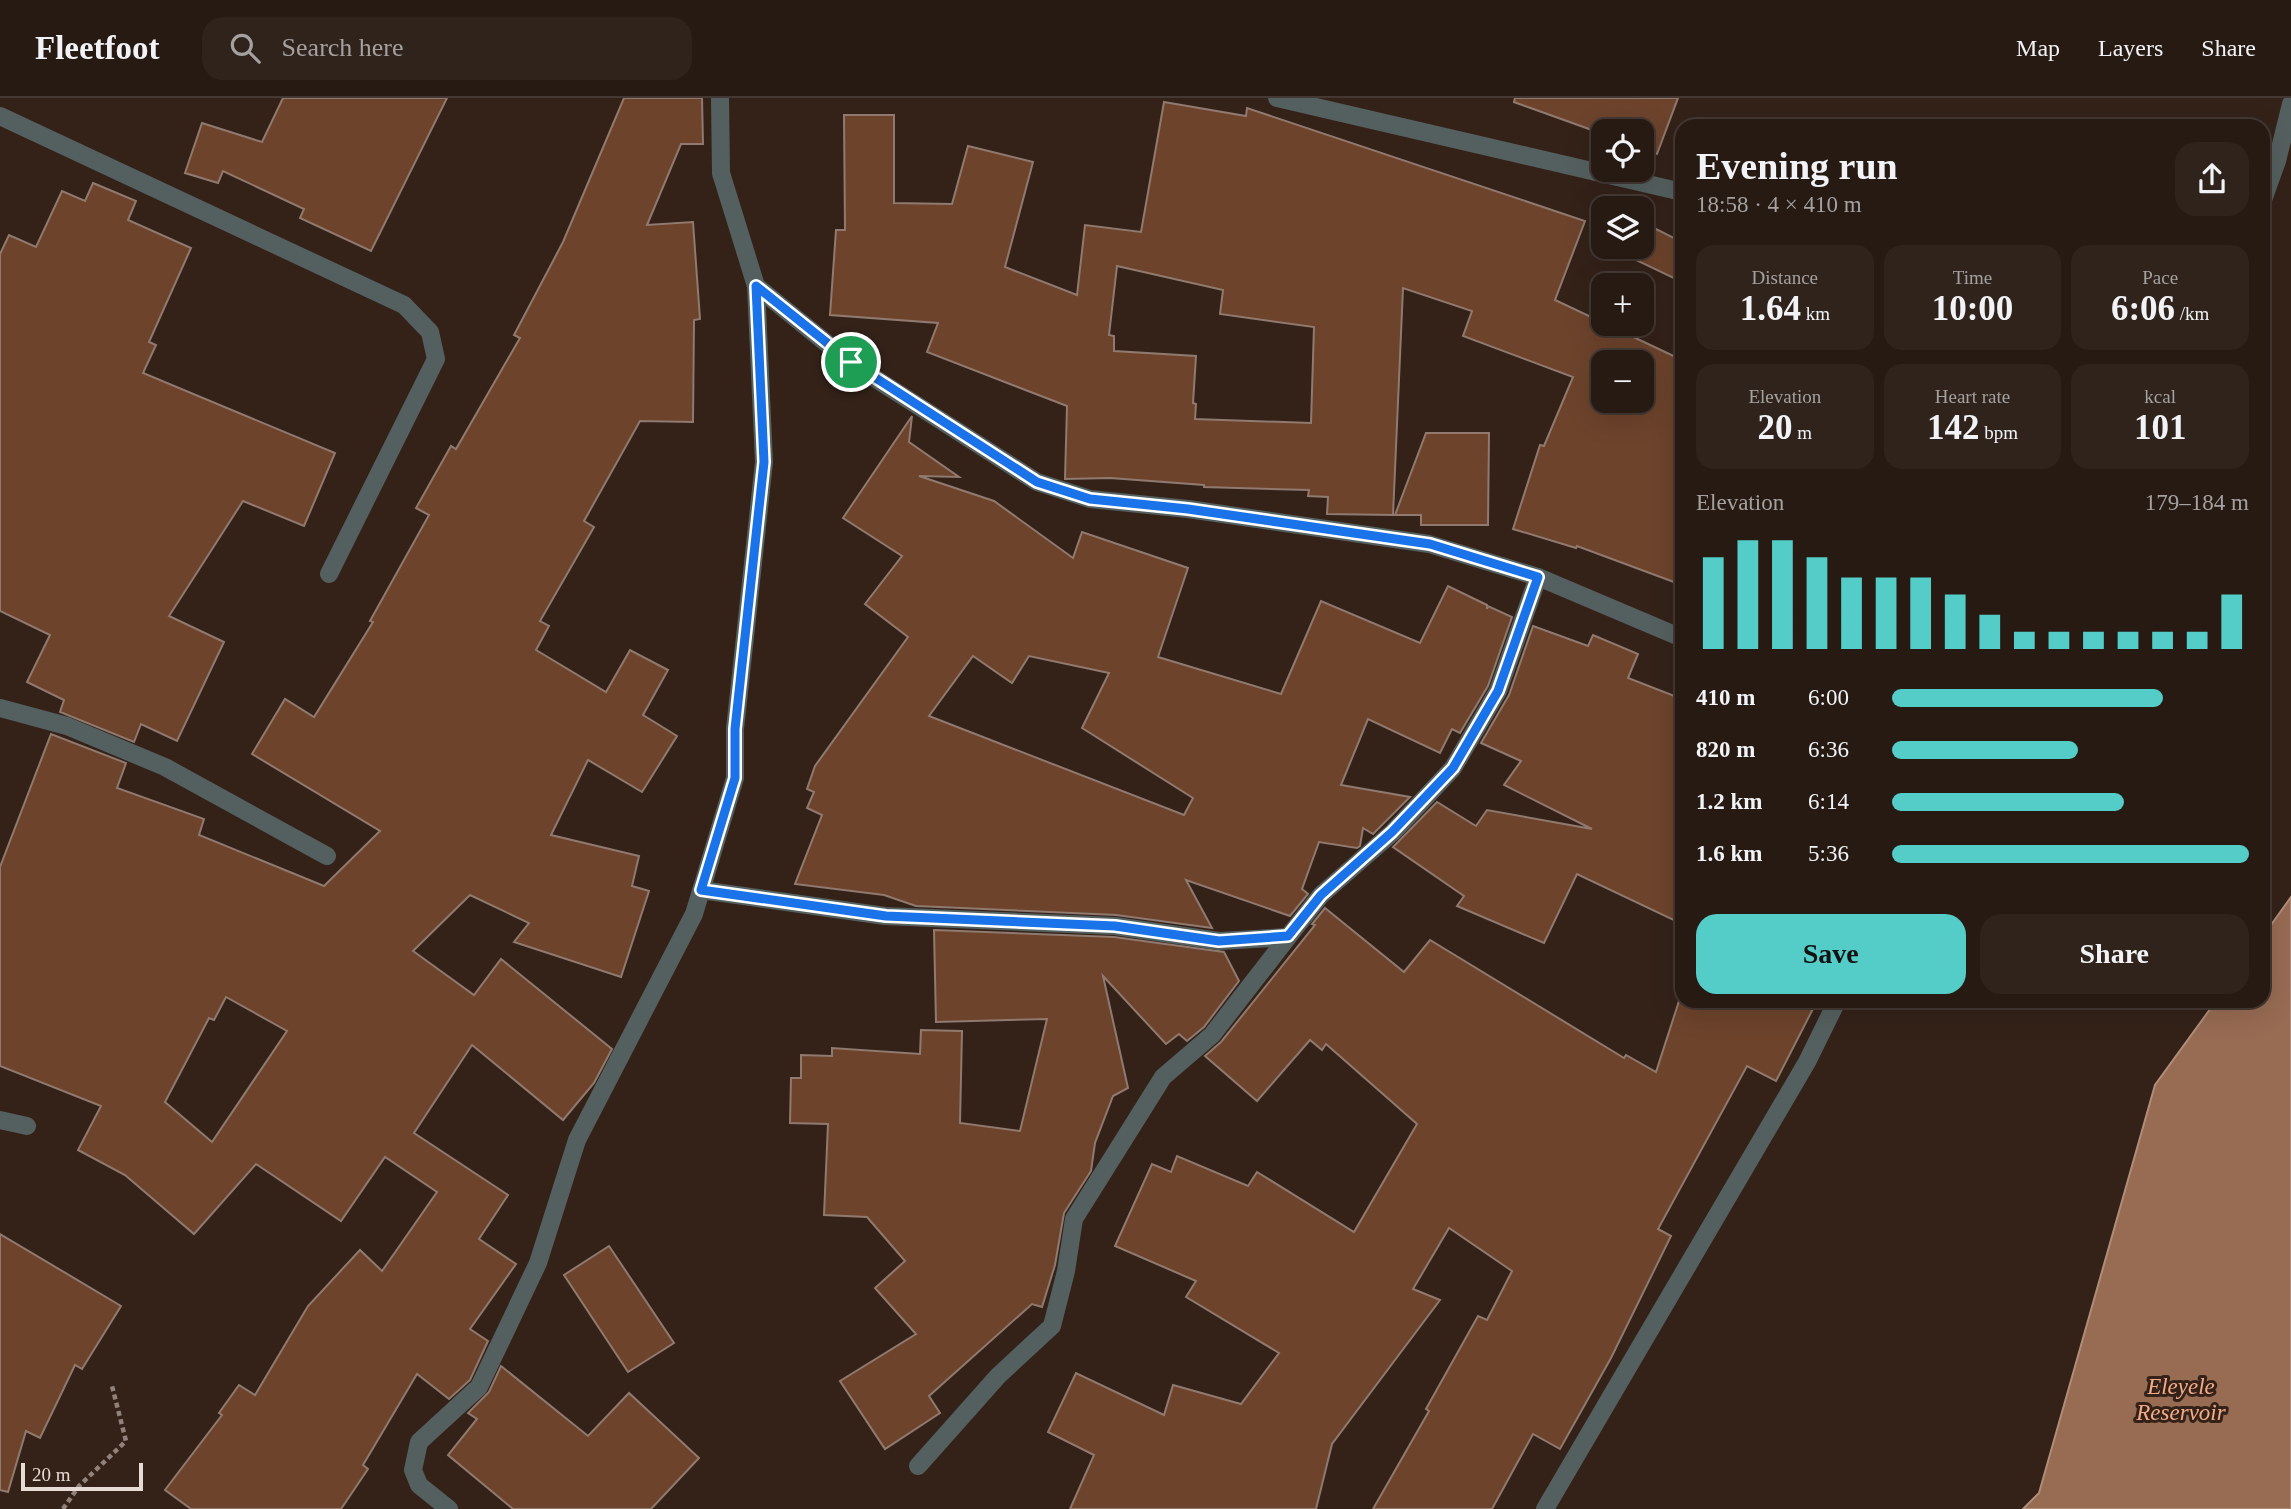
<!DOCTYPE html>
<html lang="en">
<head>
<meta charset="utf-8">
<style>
  :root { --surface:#271a13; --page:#2f231c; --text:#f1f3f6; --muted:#a4a1a0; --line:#433833; --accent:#54cdc8 }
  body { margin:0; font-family:Georgia,serif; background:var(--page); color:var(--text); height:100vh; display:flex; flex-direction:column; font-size:26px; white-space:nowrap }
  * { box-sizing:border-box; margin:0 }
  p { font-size:23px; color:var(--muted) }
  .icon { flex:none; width:38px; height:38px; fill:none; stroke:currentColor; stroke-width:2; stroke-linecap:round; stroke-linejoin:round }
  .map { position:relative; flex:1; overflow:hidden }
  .drawer { position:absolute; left:1675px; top:21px; width:595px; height:889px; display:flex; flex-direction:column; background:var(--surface); border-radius:21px; box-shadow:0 7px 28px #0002,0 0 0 2px var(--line) }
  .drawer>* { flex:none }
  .tools { position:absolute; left:1591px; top:21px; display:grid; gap:14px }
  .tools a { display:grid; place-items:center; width:63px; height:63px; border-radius:14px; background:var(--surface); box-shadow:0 7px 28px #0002,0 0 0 2px var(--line); font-size:35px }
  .scale { position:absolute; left:21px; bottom:18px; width:122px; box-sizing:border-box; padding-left:7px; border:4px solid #e7dbd5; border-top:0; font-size:19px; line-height:24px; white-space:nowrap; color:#e7dbd5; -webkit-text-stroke:5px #342219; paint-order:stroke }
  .pin { position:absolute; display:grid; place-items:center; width:60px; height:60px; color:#fff; margin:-30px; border:4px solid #fff; border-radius:50%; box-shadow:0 2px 7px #0007 }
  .round { display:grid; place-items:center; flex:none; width:74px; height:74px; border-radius:21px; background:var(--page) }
  .head { display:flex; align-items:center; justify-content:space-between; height:119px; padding:0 21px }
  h1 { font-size:38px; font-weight:700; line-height:52px }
  .metrics { display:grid; grid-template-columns:repeat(3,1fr); gap:10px; height:119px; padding:7px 21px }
  .metrics div { display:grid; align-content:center; border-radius:18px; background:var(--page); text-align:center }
  .metrics b { font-size:35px; font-weight:700 }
  .metrics small { font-size:19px; font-weight:400 }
  .metrics p { font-size:19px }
  .chart { height:196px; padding:14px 21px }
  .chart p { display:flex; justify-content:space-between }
  .chart svg { width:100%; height:126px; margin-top:7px; stroke:var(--accent); stroke-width:6 }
  .button { display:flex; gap:14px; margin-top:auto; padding:14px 21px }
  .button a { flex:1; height:80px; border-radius:21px; background:var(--accent); color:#111; font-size:28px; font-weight:700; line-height:80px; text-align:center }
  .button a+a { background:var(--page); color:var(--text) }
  ul { padding:0 21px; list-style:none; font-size:23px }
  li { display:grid; grid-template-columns:112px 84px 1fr; align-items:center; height:52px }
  li i { height:18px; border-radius:9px; background:var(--accent) }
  header { display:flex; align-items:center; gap:42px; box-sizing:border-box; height:98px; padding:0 35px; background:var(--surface); border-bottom:2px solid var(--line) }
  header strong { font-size:33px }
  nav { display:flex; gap:38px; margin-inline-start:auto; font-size:24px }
  .search { width:490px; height:63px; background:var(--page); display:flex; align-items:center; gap:18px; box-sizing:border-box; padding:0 24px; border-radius:21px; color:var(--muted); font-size:26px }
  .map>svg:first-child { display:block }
</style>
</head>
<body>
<header>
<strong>Fleetfoot</strong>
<div class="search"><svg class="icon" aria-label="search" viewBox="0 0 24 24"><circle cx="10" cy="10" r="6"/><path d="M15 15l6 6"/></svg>Search here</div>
<nav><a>Map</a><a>Layers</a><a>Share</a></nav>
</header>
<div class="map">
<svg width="2291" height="1411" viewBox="0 0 2291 1411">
  <rect width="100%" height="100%" fill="#342219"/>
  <path fill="#986b53" stroke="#b08d7a" stroke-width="2" d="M2291,799V1411H2023L2039,1395L2155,987L2216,903H2263V838Z"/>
  <g fill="#6d432c" stroke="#907a6f" stroke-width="2" fill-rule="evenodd">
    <path d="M283,0H447L371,153L300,120L304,111L223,73L218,85L185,75L202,25L262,44Z"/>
    <path d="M624,0H702L703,46H681L647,127L693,124L700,221L694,222L693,324L640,323L584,423L594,429L540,523L549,528L536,552L606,594L630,552L668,572L643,617L677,638L642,694L588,662L551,737L639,758L632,788L649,793L621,879L514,844L529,825L470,797L413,853L474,897L501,861L612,951L594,985L563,1022L472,947L414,1035L508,1097L479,1141L516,1166L470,1231L488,1243L470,1282L449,1301L417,1276L363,1367L368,1371L341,1411H191L165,1392L222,1317L219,1315L239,1287L255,1297L308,1208L360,1152L382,1173L437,1094L385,1059L341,1123L256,1066L194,1136L125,1077L78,1052L101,1008L0,968V769L51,636L126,665L117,690L204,721L199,737L324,788L380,733L252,656L285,601L314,619L373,524L370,523L429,417L416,410L451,348L456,351L520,240L514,237L563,144ZM226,899L287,933L212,1044L165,1004L209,920L214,922Z"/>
    <path d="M1515,0H1678L1657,56L1642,50V33H1603V36L1514,4Z"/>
    <path d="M1164,4L1246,18L1247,10L1585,123L1555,202L1682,262V487L1577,448L1576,450L1513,431L1540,347L1544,348L1573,279L1463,238L1472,213L1403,190L1393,417L1327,416L1328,399L1308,398L1309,392L1204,389V387L1110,380L1065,381L1067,308L927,254L938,225L830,217L836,132H845L844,17H894V105L952,106L968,48L1033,64L1005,169L1077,197L1085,127L1141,134ZM1117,168L1223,192L1220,216L1314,229L1311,325L1195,321L1196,306L1193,305L1196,258L1114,253V238L1109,237ZM1603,264H1642V303H1603Z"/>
    <path d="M93,85L136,103L128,122L191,150L149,244L156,247L143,275L335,355L304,428L243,403L169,518L224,544L177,643L141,626L134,644L60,614L64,602L27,584L50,537L0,513V156L9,137L36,149L62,93L85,103Z"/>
    <path d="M1642,124L1682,144V184L1609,149H1642Z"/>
    <path d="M912,318L909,344L959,379L919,378L994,403L1073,460L1082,434L1188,470L1158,559L1281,596L1321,503L1420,545L1448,488L1487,507V511L1488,508L1512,519L1488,588L1460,635L1452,631L1440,655L1368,621L1341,687L1410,699L1373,736L1363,730L1360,748L1357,750L1319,744L1302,791L1308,796L1290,818L1186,782L1212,830L1116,817L916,808L884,797L795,786L822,717L807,710L814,694L807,691L815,668L908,539L865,506L902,458L843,420ZM973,558L1012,585L1029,558L1109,575L1082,630L1193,700L1184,717L929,618Z"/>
    <path d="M1426,335H1489L1488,427H1421V417H1395Z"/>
    <path d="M1533,528L1588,548L1593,537L1638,556L1628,580L1682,601V826L1577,776L1544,845L1457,808L1464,798L1393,749L1437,704L1476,728L1487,712L1592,731L1504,687L1521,663L1481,645L1509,597Z"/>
    <path d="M1325,810L1404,874L1430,842L1624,960L1626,957L1656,974L1679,903H1817L1776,983L1747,968L1658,1131L1671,1138L1611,1260L1560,1351L1533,1336L1492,1411H1373L1429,1313L1426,1311L1478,1218L1487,1222L1512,1173L1449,1130L1413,1191L1440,1202L1332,1346L1316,1411H1070L1094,1357L1048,1334L1076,1275L1164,1317L1173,1287L1241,1306L1279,1255L1186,1199L1196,1183L1115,1148L1152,1066L1171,1074L1177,1058L1248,1088L1257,1074L1354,1134L1417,1026L1326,946L1322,952L1310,942L1257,1003L1205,958L1221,944L1315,827L1312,826Z"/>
    <path d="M934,832L1114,839L1224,854L1239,883L1204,929L1187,943L1179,936L1166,946L1103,878L1128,990L1113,998L1095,1045L1091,1073L1064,1115L1055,1167L1042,1209L1032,1206L929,1298L940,1315L885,1351L840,1283L916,1236L875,1190L905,1163L867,1119L824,1117L828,1026L790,1025L791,980H801V957L832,958V950L920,956L921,932L962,933L960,1025L1020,1033L1047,921L936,924Z"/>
    <path d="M0,1136L121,1208L82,1271L75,1267L40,1340L26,1333L8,1394L0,1392Z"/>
    <path d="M609,1148L674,1245L628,1274L564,1177Z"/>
    <path d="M501,1268L588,1338L629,1295L699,1360L651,1411H513L448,1357L477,1321L468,1315L489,1294Z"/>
  </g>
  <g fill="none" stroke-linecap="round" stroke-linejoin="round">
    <path stroke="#90827a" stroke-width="4.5" stroke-dasharray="5 3.5" stroke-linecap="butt" d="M63,1411L79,1388L126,1343L112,1288"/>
    <path stroke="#54605f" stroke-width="18" d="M0,1022L27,1028"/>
    <g stroke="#54605f" stroke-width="18">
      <path d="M1277,0L1682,94"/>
      <path d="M0,18L404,207L430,234L436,261L329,476"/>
      <path d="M2263,102L2277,63L2291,6"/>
      <path d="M756,188L851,265L1037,384L1090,401L1188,411L1429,446L1538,479L1682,540"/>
      <path d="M0,610L67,628L165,669L327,758"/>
      <path d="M701,792L885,818L1115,828L1219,843L1288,839L1321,797L1393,734L1453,670L1498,593L1538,479"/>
      <path d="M918,1368L998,1278L1052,1228L1066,1173L1074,1121L1163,979L1212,937L1288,839"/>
      <path d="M449,1411L419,1387L413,1372L419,1344L479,1289L538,1165L577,1042L694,816L735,680V631L764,364L756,188L721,75L720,0"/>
      <path d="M1545,1411L1807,964L1837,903"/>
    </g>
  </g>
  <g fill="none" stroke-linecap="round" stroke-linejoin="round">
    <defs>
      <path id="route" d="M756,188L851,264L1037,384L1090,401L1188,411L1430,446L1538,479L1498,593L1453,670L1392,734L1321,797L1288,838L1219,843L1115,828L886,818L701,792L735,680V631L764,364Z"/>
    </defs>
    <use href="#route" stroke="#fff" stroke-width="14"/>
    <use href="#route" stroke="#1a73e8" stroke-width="9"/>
  </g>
  <g text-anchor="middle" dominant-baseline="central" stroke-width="6" stroke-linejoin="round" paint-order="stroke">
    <g font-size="23" font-style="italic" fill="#f3ac87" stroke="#342219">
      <text x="2181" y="1288">Eleyele<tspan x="2181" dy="26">Reservoir</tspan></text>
    </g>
  </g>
</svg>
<div class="tools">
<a><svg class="icon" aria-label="locate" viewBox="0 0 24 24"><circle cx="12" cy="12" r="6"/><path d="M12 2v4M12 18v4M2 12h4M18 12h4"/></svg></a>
<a><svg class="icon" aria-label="layers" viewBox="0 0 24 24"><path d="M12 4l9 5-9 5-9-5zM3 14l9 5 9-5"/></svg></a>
<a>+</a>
<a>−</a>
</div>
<div class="scale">20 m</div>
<div class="pin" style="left:851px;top:264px;background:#1e9e55"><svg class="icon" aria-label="arrive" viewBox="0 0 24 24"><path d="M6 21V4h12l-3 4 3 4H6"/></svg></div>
<section class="drawer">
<div class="head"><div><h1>Evening run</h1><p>18:58 · 4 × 410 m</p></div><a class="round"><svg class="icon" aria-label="share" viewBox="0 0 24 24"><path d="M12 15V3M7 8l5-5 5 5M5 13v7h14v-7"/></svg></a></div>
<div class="metrics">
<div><p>Distance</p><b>1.64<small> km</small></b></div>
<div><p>Time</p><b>10:00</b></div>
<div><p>Pace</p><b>6:06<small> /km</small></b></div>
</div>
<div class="metrics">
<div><p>Elevation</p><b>20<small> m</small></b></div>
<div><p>Heart rate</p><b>142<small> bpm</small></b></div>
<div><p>kcal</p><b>101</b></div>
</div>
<div class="chart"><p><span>Elevation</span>179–184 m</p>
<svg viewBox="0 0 160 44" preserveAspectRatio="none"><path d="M5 44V12M15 44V6M25 44V6M35 44V12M45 44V19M55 44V19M65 44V19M75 44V25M85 44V32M95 44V38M105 44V38M115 44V38M125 44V38M135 44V38M145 44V38M155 44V25"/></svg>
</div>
<ul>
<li><b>410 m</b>6:00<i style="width:76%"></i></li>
<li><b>820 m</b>6:36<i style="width:52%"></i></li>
<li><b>1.2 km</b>6:14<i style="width:65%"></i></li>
<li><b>1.6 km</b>5:36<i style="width:100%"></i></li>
</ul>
<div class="button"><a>Save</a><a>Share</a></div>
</section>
</div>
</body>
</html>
